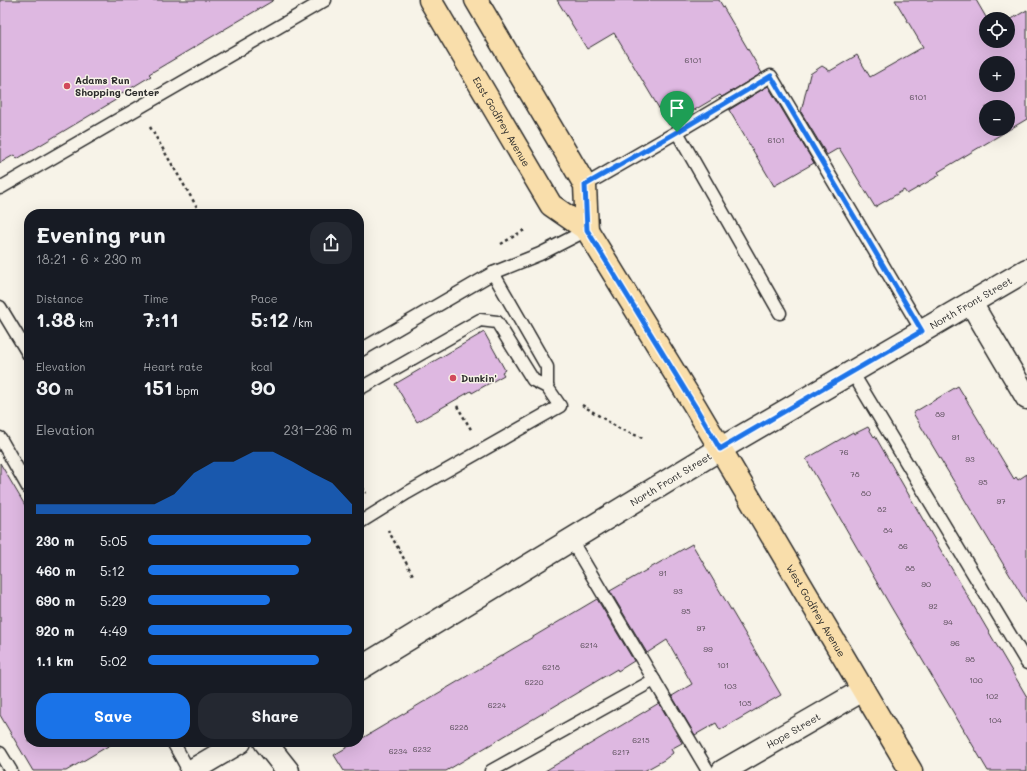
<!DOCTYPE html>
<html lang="en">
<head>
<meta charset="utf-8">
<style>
  :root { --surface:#171b24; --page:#242831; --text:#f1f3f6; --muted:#9ea1a6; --accent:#1a73e8 }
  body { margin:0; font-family:Mali,sans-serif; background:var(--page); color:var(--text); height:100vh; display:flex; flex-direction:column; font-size:15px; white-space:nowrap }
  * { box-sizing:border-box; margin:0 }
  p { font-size:13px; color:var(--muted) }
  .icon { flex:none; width:22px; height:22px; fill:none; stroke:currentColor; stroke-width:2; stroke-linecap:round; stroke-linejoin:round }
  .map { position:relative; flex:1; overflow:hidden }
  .drawer { position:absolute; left:24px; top:209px; width:340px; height:538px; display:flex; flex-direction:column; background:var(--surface); border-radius:16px; box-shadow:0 4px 16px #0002 }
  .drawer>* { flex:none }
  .fabs { position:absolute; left:979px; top:12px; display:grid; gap:8px }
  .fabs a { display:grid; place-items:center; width:36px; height:36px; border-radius:50%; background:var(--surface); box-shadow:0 4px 16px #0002; font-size:20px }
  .pin { position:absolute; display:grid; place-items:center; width:34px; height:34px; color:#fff; margin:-41px -17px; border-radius:50% 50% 50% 0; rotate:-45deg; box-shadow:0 0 4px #0007 }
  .pin .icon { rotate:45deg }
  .round { display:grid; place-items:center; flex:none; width:42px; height:42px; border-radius:16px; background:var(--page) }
  .overview { display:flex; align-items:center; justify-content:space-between; height:68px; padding:0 12px }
  h1 { font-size:22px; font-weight:700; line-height:30px }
  .figures { display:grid; grid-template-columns:repeat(3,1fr); gap:6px; height:68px; padding:4px 12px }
  .figures div { display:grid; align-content:center }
  .figures b { font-size:20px; font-weight:700 }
  .figures small { font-size:11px; font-weight:400 }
  .figures p { font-size:11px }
  .chart { height:112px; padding:8px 12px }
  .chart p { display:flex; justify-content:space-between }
  .chart svg { width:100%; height:72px; margin-top:4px; fill:var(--accent); opacity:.7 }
  .cta { display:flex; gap:8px; margin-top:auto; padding:8px 12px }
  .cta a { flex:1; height:46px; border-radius:16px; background:var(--accent); color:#fff; font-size:16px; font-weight:700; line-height:46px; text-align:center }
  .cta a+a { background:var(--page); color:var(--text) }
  ul { padding:0 12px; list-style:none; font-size:13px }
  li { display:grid; grid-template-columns:64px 48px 1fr; align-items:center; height:30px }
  li i { height:10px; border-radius:5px; background:var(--accent) }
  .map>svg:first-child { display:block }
</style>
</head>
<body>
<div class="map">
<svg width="1027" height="771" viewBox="0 0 1027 771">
  <rect width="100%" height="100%" fill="#f7f3e8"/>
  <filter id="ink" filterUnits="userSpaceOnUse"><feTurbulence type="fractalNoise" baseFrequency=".025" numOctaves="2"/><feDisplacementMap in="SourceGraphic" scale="8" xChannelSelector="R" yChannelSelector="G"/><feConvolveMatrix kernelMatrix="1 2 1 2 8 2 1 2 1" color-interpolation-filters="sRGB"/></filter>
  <g filter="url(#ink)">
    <g fill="#deb8e1" stroke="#2b2b2b" fill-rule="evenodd">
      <path d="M0,0H274L149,74L151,76L118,96L119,98L17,159L14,155L0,163Z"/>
      <path d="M557,0H719L762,73L722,97L720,95L669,125L614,33L587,49Z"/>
      <path d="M895,0H976L987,19H986V41H1008V21L1027,10V119L938,172L940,175L907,194L904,190L875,207L839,148L827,155L801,112L810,74L822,66L830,71L857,55L870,77L923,47ZM986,63H1008V85H986ZM986,107H1008V129H986Z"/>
      <path d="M768,86L814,163L774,186L729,110Z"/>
      <path d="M484,332L505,370L502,372L504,375L472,393L471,391L417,422L395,384Z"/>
      <path d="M958,386L1014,479L1016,477L1018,480L1027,474V604L913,413Z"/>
      <path d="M868,427L874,437L875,436L929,530L1027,697V771H988L891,607L806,459L853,432L854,434Z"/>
      <path d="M0,463L29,512V742H115L66,771H33L0,715Z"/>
      <path d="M692,544L740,625L781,695L720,730L716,723L695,735L672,696L692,684L667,640L647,653L610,591Z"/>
      <path d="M597,599L634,661L618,671L617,669L446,771H344L334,755L356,742H359V740L361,739Z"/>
      <path d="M659,703L682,743L671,749L673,753L664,760L644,771H545Z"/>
    </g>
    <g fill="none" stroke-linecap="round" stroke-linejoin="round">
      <defs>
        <g id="lane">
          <path d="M677,132L771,76L922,331"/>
          <path d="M585,185L677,132L780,313"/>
          <path d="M0,188L325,0"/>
          <path d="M493,273L547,367V387"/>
          <path d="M0,307L29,355"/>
          <path d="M359,351L493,273L540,254L587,230"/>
          <path d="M852,372L1027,663"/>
          <path d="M359,389L480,320L497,322L533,380L547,387L560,406L407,493L359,523"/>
          <path d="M0,438L29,489"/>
          <path d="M571,540L708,771"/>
          <path d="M173,742L189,771"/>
          <path d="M0,753L11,771"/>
          <path d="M491,771L654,680"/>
        </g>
        <g id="street">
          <path d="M971,303L1027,398"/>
          <path id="s1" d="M359,669L720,449L1027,270"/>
          <path d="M265,742L288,771"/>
          <path d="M191,771L240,742"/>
          <path id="s2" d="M723,771L863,690"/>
        </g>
        <g id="primary">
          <path id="s3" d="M430,0L551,205L587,230L695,406L911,771"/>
          <path d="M476,0L585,185L587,230"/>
        </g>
      </defs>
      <use href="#lane" stroke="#2b2b2b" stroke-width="15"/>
      <use href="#street" stroke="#2b2b2b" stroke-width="25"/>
      <use href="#primary" stroke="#2b2b2b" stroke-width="25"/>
      <g stroke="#2b2b2b" stroke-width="2.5" stroke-dasharray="3 3" stroke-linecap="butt">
        <path d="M150,127L201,214"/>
        <path d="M501,244L526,229"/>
        <path d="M582,405L620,429L645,439"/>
        <path d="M457,406L472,431"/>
        <path d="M359,482L366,493"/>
        <path d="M388,530L414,577"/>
      </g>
      <use href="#lane" stroke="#f7f3e8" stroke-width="12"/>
      <use href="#street" stroke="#f7f3e8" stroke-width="22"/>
      <use href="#primary" stroke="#f9deab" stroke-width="22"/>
    </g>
  </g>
  <g fill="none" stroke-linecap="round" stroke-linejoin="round" filter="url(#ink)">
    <defs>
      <path id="route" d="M771,76L922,331L720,449L695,406L587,230L585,185L677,132Z"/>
    </defs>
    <use href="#route" stroke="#fff" stroke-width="8"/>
    <use href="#route" stroke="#1a73e8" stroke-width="5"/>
  </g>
  <g fill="#d1495b" stroke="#f7f3e8" stroke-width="1.5">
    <circle cx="67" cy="86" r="4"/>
    <circle cx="453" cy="378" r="4"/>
  </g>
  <g text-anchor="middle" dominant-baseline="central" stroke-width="3" stroke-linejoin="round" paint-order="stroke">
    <g font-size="8" fill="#584e58">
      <text x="693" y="60">6101</text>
      <text x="918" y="97">6101</text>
      <text x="776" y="140">6101</text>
      <text x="940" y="414">89</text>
      <text x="956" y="437">91</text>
      <text x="844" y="452">76</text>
      <text x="970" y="459">93</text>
      <text x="855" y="474">78</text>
      <text x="983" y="482">95</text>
      <text x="866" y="493">80</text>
      <text x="1001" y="501">97</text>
      <text x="882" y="509">82</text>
      <text x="888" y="530">84</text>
      <text x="903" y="546">86</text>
      <text x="910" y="568">88</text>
      <text x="663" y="573">91</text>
      <text x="926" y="584">90</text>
      <text x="678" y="591">93</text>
      <text x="933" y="606">92</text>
      <text x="686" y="611">95</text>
      <text x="948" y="622">94</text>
      <text x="701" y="628">97</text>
      <text x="955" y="643">96</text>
      <text x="589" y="645">6214</text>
      <text x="708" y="649">99</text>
      <text x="970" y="659">98</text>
      <text x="723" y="665">101</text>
      <text x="551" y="667">6218</text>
      <text x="976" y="680">100</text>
      <text x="534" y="682">6220</text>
      <text x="730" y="686">103</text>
      <text x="992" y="696">102</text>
      <text x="745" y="703">105</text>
      <text x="497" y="705">6224</text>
      <text x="995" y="720">104</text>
      <text x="459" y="727">6228</text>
      <text x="641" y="740">6215</text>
      <text x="422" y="749">6232</text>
      <text x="398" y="751">6234</text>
      <text x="621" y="752">6217</text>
    </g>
    <g font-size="10" font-weight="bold" fill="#2b2b2b" stroke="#f7f3e8" text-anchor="start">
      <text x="75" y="80">Adams Run<tspan x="75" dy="12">Shopping Center</tspan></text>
      <text x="461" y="378">Dunkin'</text>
    </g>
    <g font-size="10" fill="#2b2b2b" stroke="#f7f3e8">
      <text stroke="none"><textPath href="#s3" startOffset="141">East Godfrey Avenue</textPath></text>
      <text stroke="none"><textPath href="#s1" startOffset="713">North Front Street</textPath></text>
      <text stroke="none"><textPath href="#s1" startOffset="365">North Front Street</textPath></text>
      <text stroke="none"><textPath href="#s3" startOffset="726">West Godfrey Avenue</textPath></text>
      <text stroke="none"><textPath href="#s2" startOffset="81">Hope Street</textPath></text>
    </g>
  </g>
</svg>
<div class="fabs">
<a><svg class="icon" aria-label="locate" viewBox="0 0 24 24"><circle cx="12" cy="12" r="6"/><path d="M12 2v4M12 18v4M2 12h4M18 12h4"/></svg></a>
<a>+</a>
<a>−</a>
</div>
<div class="pin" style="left:677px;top:132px;background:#1e9e55"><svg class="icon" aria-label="arrive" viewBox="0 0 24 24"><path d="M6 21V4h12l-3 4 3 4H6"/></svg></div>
<section class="drawer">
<div class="overview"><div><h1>Evening run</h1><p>18:21 · 6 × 230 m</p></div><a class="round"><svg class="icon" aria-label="share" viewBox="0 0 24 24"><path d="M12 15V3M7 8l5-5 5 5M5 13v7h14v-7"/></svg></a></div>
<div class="figures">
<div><p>Distance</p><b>1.38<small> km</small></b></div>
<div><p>Time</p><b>7:11</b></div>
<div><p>Pace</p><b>5:12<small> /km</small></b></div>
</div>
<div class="figures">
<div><p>Elevation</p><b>30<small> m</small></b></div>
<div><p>Heart rate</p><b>151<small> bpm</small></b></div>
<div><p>kcal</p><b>90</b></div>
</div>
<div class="chart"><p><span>Elevation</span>231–236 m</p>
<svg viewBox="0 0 160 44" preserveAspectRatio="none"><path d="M0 44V38L10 38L20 38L30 38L40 38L50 38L60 38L70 32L80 19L90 12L100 12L110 6L120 6L130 12L140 19L150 25L160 38V44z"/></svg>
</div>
<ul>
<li><b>230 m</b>5:05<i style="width:80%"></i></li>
<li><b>460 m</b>5:12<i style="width:74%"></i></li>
<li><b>690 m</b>5:29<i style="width:60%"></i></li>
<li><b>920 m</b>4:49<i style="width:100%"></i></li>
<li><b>1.1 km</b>5:02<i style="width:84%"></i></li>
</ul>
<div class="cta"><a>Save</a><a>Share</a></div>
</section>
</div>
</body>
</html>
